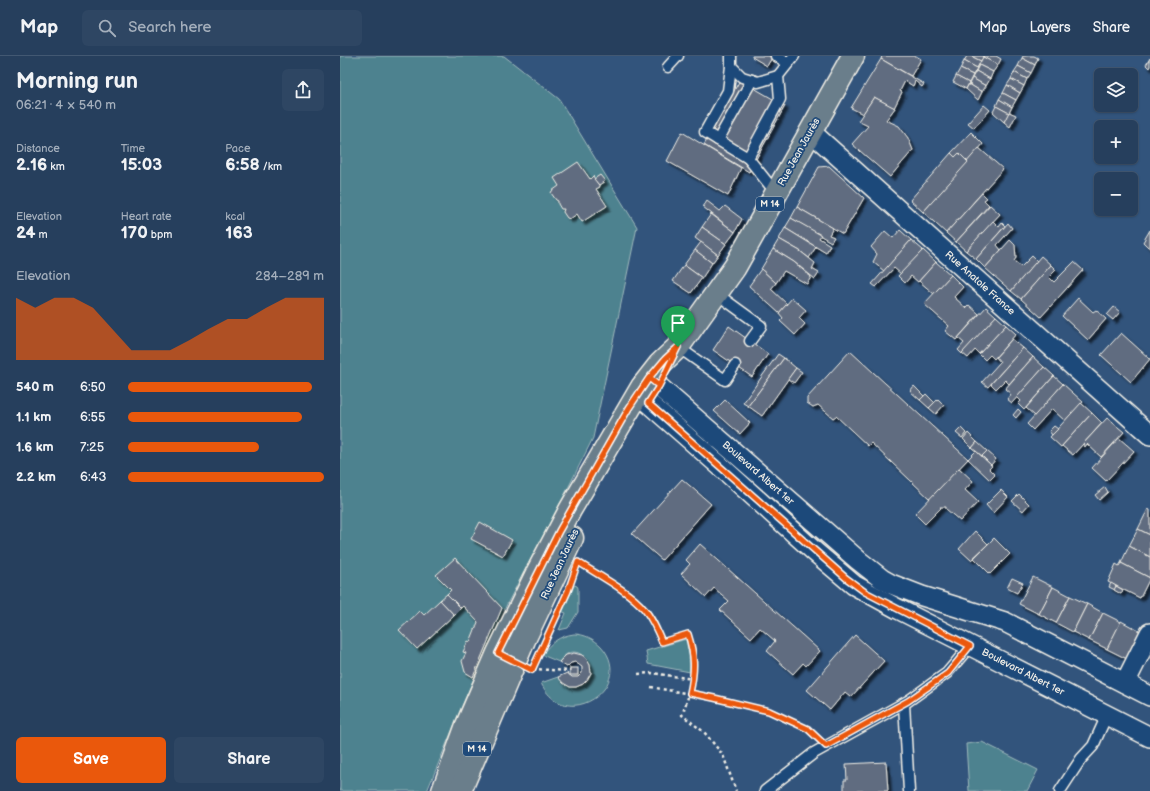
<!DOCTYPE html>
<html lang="en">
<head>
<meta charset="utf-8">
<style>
  :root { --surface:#263f5d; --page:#2e4663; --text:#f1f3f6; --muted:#a4afbc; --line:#425872; --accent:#ea580c }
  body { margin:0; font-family:"Balsamiq Sans",sans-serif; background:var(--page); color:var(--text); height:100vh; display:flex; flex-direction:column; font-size:15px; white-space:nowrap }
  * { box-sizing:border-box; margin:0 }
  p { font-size:13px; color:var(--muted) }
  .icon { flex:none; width:22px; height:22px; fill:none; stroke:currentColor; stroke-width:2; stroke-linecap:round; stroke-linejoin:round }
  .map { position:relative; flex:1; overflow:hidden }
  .panel { display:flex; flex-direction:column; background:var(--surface); width:340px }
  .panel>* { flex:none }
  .controls { position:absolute; left:754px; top:12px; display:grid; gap:8px }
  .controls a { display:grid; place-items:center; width:44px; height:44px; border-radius:6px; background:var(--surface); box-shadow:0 1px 3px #0004,0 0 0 1px var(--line); font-size:20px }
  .pin { position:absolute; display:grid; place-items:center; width:34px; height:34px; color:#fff; margin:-41px -17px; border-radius:50% 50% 50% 0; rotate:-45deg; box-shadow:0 0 4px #0007 }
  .pin .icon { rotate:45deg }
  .round { display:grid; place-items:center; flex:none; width:42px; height:42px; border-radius:6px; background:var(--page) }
  .summary { display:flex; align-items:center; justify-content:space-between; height:68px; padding:0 16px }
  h1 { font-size:22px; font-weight:700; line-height:30px }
  .stats { display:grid; grid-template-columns:repeat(3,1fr); gap:6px; height:68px; padding:4px 16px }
  .stats div { display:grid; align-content:center }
  .stats b { font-size:17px; font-weight:700 }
  .stats small { font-size:11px; font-weight:400 }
  .stats p { font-size:11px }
  .chart { height:112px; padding:8px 16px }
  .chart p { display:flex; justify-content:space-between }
  .chart svg { width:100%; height:72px; margin-top:4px; fill:var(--accent); opacity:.7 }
  .primary-button { display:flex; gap:8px; margin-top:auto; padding:8px 16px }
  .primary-button a { flex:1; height:46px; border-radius:6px; background:var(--accent); color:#fff; font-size:16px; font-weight:700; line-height:46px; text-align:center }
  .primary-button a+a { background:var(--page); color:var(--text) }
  ul { padding:0 16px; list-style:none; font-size:13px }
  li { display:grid; grid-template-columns:64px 48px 1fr; align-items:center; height:30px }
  li i { height:10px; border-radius:5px; background:var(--accent) }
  header { display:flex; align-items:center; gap:24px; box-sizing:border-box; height:56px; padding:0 20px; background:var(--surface); border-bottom:1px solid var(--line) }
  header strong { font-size:19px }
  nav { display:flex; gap:22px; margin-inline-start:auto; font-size:14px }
  .search { width:280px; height:36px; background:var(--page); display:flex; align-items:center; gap:10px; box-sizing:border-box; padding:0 14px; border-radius:6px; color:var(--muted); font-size:15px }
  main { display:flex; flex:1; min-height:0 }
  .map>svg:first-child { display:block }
</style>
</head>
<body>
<header>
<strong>Map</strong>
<div class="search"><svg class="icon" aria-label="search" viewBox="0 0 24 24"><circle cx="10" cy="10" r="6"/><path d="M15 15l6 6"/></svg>Search here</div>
<nav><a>Map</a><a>Layers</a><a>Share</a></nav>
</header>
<main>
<section class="panel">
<div class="summary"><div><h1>Morning run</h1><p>06:21 · 4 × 540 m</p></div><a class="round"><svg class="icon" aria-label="share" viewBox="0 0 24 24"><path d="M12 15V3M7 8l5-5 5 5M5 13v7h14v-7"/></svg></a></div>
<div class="stats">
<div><p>Distance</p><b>2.16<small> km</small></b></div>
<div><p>Time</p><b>15:03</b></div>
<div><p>Pace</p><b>6:58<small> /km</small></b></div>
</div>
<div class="stats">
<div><p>Elevation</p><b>24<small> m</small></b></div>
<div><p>Heart rate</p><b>170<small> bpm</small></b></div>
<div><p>kcal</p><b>163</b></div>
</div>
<div class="chart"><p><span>Elevation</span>284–289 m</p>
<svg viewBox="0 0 160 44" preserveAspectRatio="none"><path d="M0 44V6L10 12L20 6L30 6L40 12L50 25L60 38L70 38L80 38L90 32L100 25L110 19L120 19L130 12L140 6L150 6L160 6V44z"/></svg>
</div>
<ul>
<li><b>540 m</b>6:50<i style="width:94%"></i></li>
<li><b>1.1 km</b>6:55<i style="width:89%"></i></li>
<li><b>1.6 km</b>7:25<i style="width:67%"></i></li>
<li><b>2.2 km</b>6:43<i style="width:100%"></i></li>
</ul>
<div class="primary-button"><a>Save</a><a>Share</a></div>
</section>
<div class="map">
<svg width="810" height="735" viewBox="0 0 810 735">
  <defs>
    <filter id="shadow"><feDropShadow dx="3.5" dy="3.5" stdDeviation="1" flood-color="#0009"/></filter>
  </defs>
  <rect width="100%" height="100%" fill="#32547c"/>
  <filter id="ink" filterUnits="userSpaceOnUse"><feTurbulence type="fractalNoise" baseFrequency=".025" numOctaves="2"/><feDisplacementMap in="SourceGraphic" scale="8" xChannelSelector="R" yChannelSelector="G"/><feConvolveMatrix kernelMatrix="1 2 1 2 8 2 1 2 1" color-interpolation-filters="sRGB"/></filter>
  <g filter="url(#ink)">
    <g fill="#4d828f" stroke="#a0babc">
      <path d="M0,0H164L219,43L297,171L253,382L222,444L167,548L125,643L87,735H0Z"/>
      <path d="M234,529L237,530L238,532V556L228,572L219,574L226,557L221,555Z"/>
      <path d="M234,578C244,578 254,583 261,590C297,629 226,679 201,627L218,621C223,627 228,632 236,631C268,626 240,575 219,606L202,599C210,587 219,580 234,578Z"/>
      <path d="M346,583L349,599L350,616L308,608L306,595Z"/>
      <path d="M642,686L698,714L687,735H629L626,688Z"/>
    </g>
    <g fill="#606c80" stroke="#f4f1e8" filter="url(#shadow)">
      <path d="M412,0H433L427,10L412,1Z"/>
      <path d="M542,0H576L581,3L571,20L541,3Z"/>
      <path d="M627,0H631L641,5L637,12L624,5Z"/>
      <path d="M631,0H644L641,5Z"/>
      <path d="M644,0H656L661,3L658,9L643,1Z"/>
      <path d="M683,0H694L698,2L695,9L682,2Z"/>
      <path d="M643,1L658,9L653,16L639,9Z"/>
      <path d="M682,2L695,9L691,17L678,10Z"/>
      <path d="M810,2V10L809,12L806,9Z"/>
      <path d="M541,3L584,28L582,31L575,25L573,30L565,25L560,35L562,36L554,52L534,41L523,58L511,52Z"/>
      <path d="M624,5L637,12L633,19L620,13Z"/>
      <path d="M639,9L653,16L650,23L636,15Z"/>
      <path d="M678,10L691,17L687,23L674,16Z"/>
      <path d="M620,13L633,19L629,27L616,20Z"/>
      <path d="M636,15L650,23L646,30L632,22Z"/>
      <path d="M674,16L687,23L684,30L671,23Z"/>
      <path d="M616,20L629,27L626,33L613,26Z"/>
      <path d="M632,22L646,30L642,36L629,28Z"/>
      <path d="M671,23L684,30L680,37L667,29Z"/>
      <path d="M400,24L445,50L409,116L364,89Z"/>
      <path d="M629,28L642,36L638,44L626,33Z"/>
      <path d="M667,29L680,37L676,44L663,37Z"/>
      <path d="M663,37L676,44L672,51L659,43Z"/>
      <path d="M534,41L555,52L546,64L559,70L568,82L573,94L550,121L512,88L528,70L518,65Z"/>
      <path d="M659,43L672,51L669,57L656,50Z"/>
      <path d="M644,49L650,54L634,72L628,67Z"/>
      <path d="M656,50L669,57L664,66L653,56Z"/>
      <path d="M669,56L676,59L670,71L664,66Z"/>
      <path d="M342,76L401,112L388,140L327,105Z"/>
      <path d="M631,76L643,88L628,106L619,97L615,101L611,97Z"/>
      <path d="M639,92L663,113L606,177L583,156Z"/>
      <path d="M611,97L615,101L619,97L628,106L583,156L570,144Z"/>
      <path d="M238,106L250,123L253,120L260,131L256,133L267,150L242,166L237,158L230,163L227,162L223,156L224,153H221L218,148V145L216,144L211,137L212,135L219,130L214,122Z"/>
      <path d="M489,110L524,142L503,178L457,151L479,111Z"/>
      <path d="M260,119L265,125L259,129L254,123Z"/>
      <path d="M642,137L647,142L644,144L649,149L616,186L606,177Z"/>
      <path d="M367,145L380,155L385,150L402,163L395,176L363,151Z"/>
      <path d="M650,149L660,158L626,195L616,186Z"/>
      <path d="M457,151L493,172L489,179L494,181L491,186L451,162Z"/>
      <path d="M371,158L395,176L386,188L362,171Z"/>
      <path d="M451,162L481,179L479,182L490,189L486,197L445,172Z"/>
      <path d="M653,165L659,171L662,167L665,170L636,203L626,195Z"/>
      <path d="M668,167L672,172L657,189L661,194L645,212L636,203Z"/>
      <path d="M362,171L386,188L378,199L355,182Z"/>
      <path d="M445,172L476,191L469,202L460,195L439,183Z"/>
      <path d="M560,174L571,184L544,215L533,206L537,198L531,191L545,175L553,182Z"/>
      <path d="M810,174V193L803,186Z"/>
      <path d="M439,183L460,195L475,207L472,213L479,217L475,223L454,206L433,193Z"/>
      <path d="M571,184L583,194L561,218L554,212L536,231L532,228Z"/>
      <path d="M670,184L675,189L676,202L674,205L681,211L692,200L697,205L671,235L645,212Z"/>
      <path d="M361,186L378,199L372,207L355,194Z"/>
      <path d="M433,193L454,206L471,221L467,228L444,215L436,227L421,213Z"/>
      <path d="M355,194L372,207L362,222L344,209Z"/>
      <path d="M583,194L596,206L578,226L571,220L565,227L558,220Z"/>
      <path d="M701,200L711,209L681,243L671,235Z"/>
      <path d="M596,206L611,219L594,238L579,225Z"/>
      <path d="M734,206L743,214L701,261L681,243L711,209L716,214L709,221L714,226Z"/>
      <path d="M344,209L362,222L351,237L333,225Z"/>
      <path d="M421,213L436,227L431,233L447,248L439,257L409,230Z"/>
      <path d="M611,219L623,231L614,241L626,252L629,249L639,258L616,284L605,275L609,270L584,248Z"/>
      <path d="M452,242L466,254L459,262L465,268L455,279L440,265L443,262L439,257Z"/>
      <path d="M738,242L753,256L756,254L766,263L748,284L722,260Z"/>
      <path d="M646,251L656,260L622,298L618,294L624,287L618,282Z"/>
      <path d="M774,251L780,256L773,264L767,259Z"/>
      <path d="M656,260L666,269L639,298L635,294L628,302L622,297Z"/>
      <path d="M666,269L676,278L654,303L650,299L645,304L639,298Z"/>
      <path d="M389,270L428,298L412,321L373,294Z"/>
      <path d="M781,277L810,303L791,326L761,299Z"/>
      <path d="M672,283L683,292L648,331L642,326L660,306L656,301Z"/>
      <path d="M683,292L693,301L669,328L665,324L656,333L651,328Z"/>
      <path d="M510,295L628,403L590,443L531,387L528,390L496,360L493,362L478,349L473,351L467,347V342Z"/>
      <path d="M438,298L444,302L408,350L403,347Z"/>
      <path d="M693,301L704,311L672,347L667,343L671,338L665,333Z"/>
      <path d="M444,302L456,312L422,360L408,350Z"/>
      <path d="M704,311L714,320L684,354L678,348L681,345L677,341Z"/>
      <path d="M456,312L462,316L454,327L448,323Z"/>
      <path d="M714,320L723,328L695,360L686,352Z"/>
      <path d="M723,328L743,346L725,365L712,353L693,374L687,368Z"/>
      <path d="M574,330L584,340L580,344L570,335Z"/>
      <path d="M586,338L595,347L589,352L580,344Z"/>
      <path d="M598,343L604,349L596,358L589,352Z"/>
      <path d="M385,344L410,367L400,378L374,355Z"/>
      <path d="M741,347L752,357L721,391L710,381Z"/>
      <path d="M678,353L681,356L676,362L673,359Z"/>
      <path d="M752,357L762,367L733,399L722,390Z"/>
      <path d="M767,362L784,376L761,401L747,388L745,391L743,388Z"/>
      <path d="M714,370L718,373L712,379L709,375Z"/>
      <path d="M621,372L626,377L622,382L616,377Z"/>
      <path d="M628,377L637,386L632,392L623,383Z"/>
      <path d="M779,382L794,395L766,425L752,412Z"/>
      <path d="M637,386L647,395L642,400L632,392Z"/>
      <path d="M636,395L652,410L649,413L655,419L650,424L628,403Z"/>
      <path d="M647,395L656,403L651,409L642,400Z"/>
      <path d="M619,412L633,425L625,434L638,446L620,465L606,453V451H600L601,452L585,468L575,458Z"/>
      <path d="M342,423L371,448L322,504L292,478Z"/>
      <path d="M765,431L768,436L759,444L755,439Z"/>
      <path d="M661,434L668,441L653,457L646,449Z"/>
      <path d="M679,438L689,448L683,455L672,445Z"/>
      <path d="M808,453L810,454V479L798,473Z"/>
      <path d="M140,466L172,484L163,500L131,483Z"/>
      <path d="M798,473L810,479V501L789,490Z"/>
      <path d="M635,475L648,488L631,504L619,493Z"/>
      <path d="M654,482L670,498L650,518L634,502Z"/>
      <path d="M360,488L480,595L466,610L463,607L453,618L427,595L435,585L420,572L411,582L380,554L389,545L374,532L366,541L341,518L350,508L346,504Z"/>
      <path d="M789,490L810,501V522L781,507Z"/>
      <path d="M115,502L162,552L133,621L125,616L122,605L126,597L123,596L128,585L130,586L138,566L123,550L121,552L107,538L111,534L96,519Z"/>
      <path d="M781,507L810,522L800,542L768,526L776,508L779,510Z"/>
      <path d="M693,521L713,531L699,558L679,548Z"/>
      <path d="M672,522L683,527L677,537L667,532Z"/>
      <path d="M771,527L776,530L775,534L769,531Z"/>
      <path d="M776,530L783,534L781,538L774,534Z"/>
      <path d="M713,531L730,540L716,567L699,558Z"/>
      <path d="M107,538L121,552L114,559L100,544Z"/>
      <path d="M730,540L747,548L733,576L716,567Z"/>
      <path d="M100,544L114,559L77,593L59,574L80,555L84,559Z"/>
      <path d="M747,548L763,557L749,584L733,576Z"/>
      <path d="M763,557L781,566L767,593L749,584Z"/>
      <path d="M781,565L801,576L787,603L767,593Z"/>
      <path d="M515,579L544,605L511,641L505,636L490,654L467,634Z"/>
      <path d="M234,597L242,599L246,602L250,609L251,617L247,624L243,628L236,631H230L223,627L218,621L227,617L232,621H238L242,617V611L235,606L231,607L227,611L219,606L226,599Z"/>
      <rect x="230" y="612" width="8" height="7"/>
      <path d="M546,706L548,735H504V724H507L506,708Z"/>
    </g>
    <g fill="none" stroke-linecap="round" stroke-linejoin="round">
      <defs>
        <g id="lane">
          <path d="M391,0V10L402,21L418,26L438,20L454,0"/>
          <path d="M436,0L448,7"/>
          <path d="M328,11L338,0"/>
          <path d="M378,84L365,76L388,35L391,10"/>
          <path d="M408,102L378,84L412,24"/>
          <path d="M436,137L408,102L440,43L438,20"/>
          <path d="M377,238L421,270L410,285"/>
          <path d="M338,291L385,324L395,309"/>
          <path d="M564,648L569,735"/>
          <path d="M425,735L474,697L568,645L607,617L630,590"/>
          <path d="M720,735L741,703L753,690L767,659"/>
        </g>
        <g id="street">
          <path d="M470,75L810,379"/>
          <path d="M309,322L518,504L542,523L551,528L582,540L665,566L810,640"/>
          <path d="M298,338L379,409L474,495L514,529L558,553L810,681"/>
          <path d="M785,627L810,577"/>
        </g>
        <g id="primary">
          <path d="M103,735L127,669L158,597L198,515L230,454L302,331L320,308L338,291L395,211L513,0"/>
          <path d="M120,735L184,584L232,482"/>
        </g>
      </defs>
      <use href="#lane" stroke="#f4f1e8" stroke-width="13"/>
      <use href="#street" stroke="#f4f1e8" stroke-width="22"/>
      <use href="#primary" stroke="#f4f1e8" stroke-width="25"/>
      <g stroke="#f4f1e8" stroke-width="2.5" stroke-dasharray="3 3" stroke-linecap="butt">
        <path d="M242,509C262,522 288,534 304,552C312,562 317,574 322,585L348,578C358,611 353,628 342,659L364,676L383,699L396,735"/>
        <path d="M193,613L230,615"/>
        <path d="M298,618L312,617L353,623"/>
        <path d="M311,631C357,640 404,643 447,663C457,668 467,672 476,680"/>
      </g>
      <use href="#lane" stroke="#1f4a7a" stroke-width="10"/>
      <use href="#street" stroke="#1f4a7a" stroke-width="19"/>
      <use href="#primary" stroke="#6b7e8b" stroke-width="22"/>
    </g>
  </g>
  <g fill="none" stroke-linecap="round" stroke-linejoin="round" filter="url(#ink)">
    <defs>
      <path id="route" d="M338,291L319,330L309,322L289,352L219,475L158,597L192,614L228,535L238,506C258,519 289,535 304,553C312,562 317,574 322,586L348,578C355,600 355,614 350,637L374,642L429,655L468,673L486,690L568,645L608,617L630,590L525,536L506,522L308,347L319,330L309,322L325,303L338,291"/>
    </defs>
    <use href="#route" stroke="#fff" stroke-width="8"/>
    <use href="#route" stroke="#ea580c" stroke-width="5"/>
  </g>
  <g text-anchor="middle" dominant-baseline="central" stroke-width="3.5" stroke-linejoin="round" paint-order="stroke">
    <g fill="#1f4a7a" stroke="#b4bfc7" stroke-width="1">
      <rect x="416" y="141" width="28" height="14" rx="3"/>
      <rect x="123" y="686" width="28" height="14" rx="3"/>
    </g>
    <g font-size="9" font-weight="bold" fill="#f4f1e8">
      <text x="430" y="148">M 14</text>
      <text x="137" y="693">M 14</text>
    </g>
    <g font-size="10" fill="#f4f1e8" stroke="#1f4a7a">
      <text transform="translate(459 96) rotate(-61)">Rue Jean Jaurès</text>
      <text transform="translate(640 227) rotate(42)">Rue Anatole France</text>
      <text transform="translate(418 417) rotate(41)">Boulevard Albert 1er</text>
      <text transform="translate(220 508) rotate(-65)">Rue Jean Jaurès</text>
      <text transform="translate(683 616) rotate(27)">Boulevard Albert 1er</text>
    </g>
  </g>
</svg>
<div class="controls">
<a><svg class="icon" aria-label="layers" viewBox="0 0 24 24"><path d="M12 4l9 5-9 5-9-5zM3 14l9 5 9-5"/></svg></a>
<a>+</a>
<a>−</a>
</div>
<div class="pin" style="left:338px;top:291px;background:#1e9e55"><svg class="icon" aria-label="arrive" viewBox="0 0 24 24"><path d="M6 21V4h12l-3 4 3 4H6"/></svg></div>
</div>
</main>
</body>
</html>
